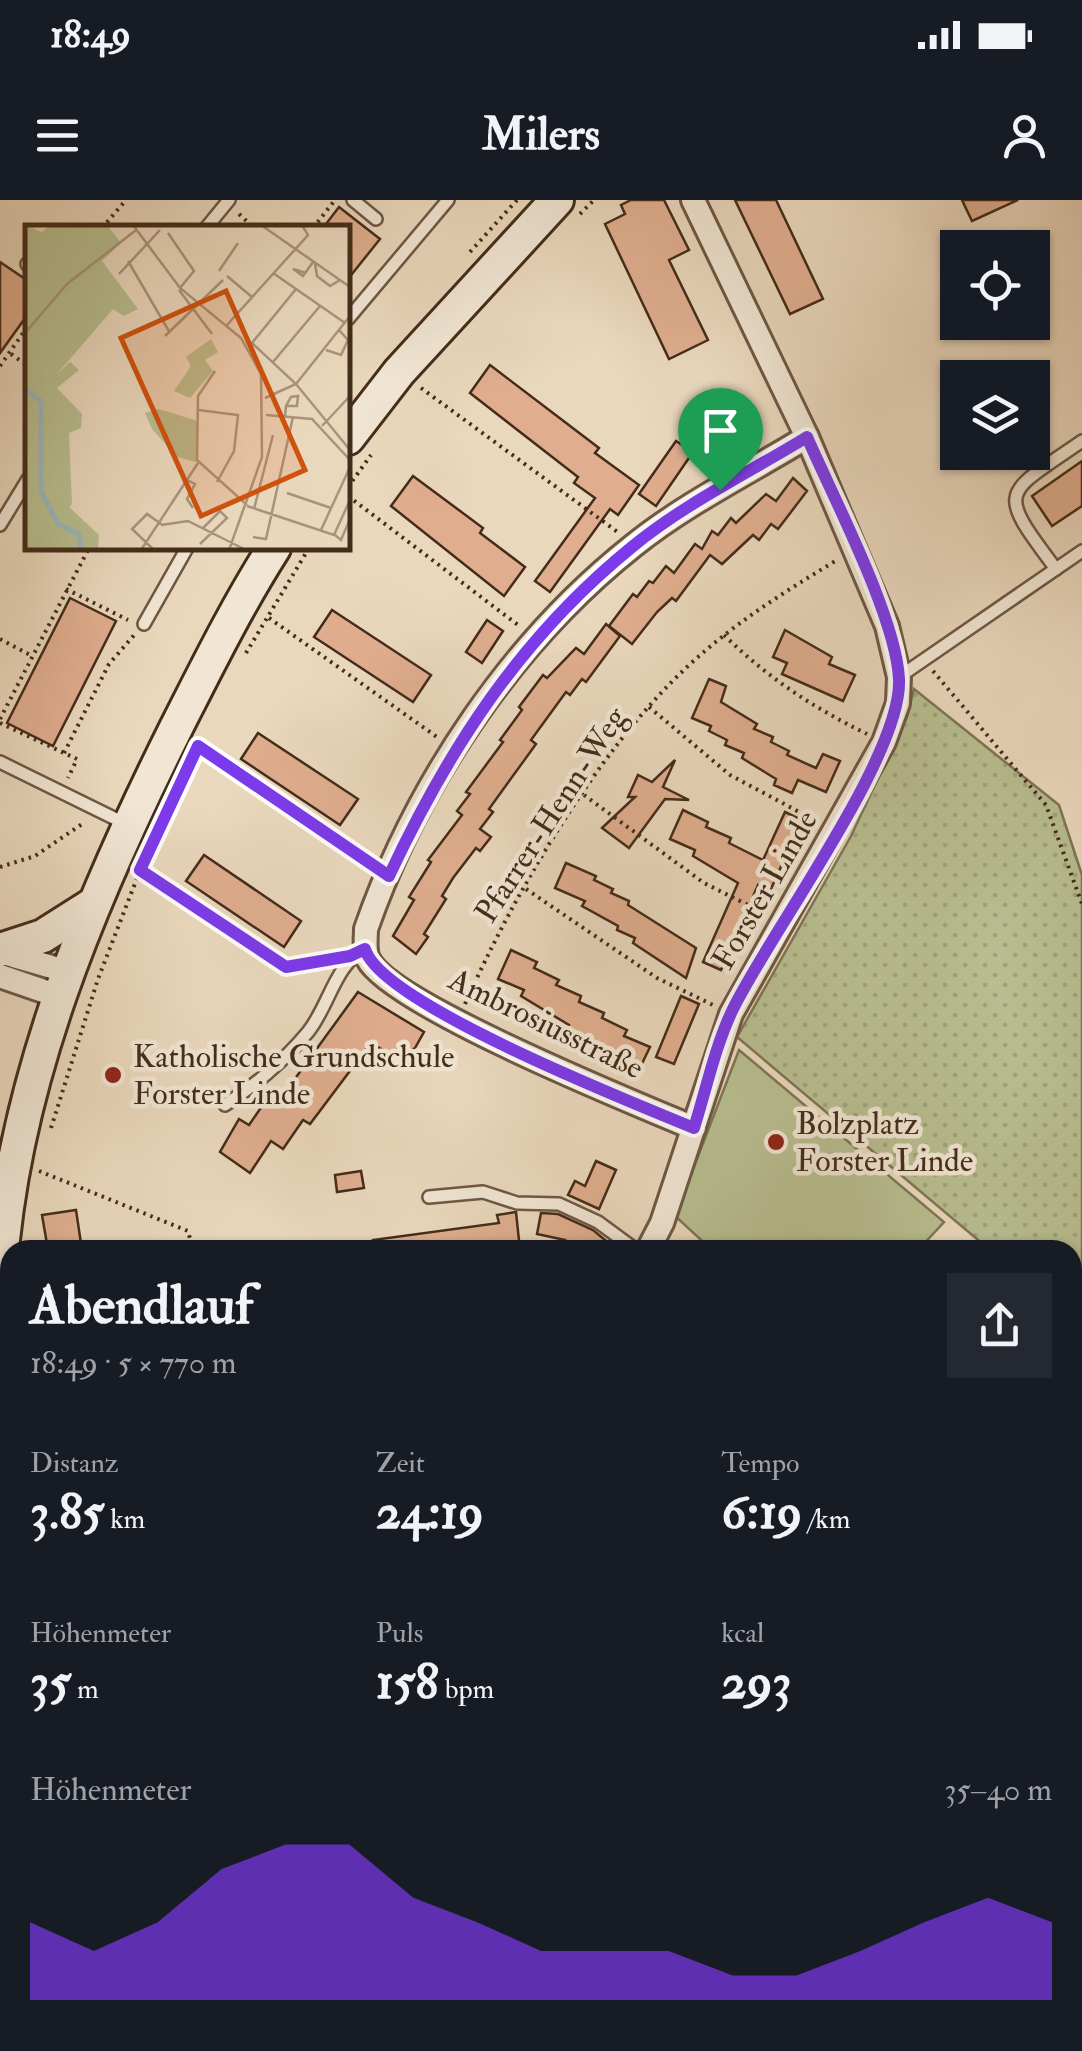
<!DOCTYPE html>
<html lang="de">
<head>
<meta charset="utf-8">
<style>
  :root { --surface:#171b24; --page:#242831; --text:#f1f3f6; --muted:#9ea1a6; --accent:#7c3aed }
  body { margin:0; font-family:"IM FELL Double Pica",serif; background:var(--page); color:var(--text); height:100vh; display:flex; flex-direction:column; font-size:38px; white-space:nowrap }
  * { box-sizing:border-box; margin:0 }
  p { font-size:32px; color:var(--muted) }
  .icon { flex:none; width:55px; height:55px; fill:none; stroke:currentColor; stroke-width:2; stroke-linecap:round; stroke-linejoin:round }
  .map { position:relative; flex:1; overflow:hidden }
  .drawer { position:absolute; left:0px; top:1040px; width:1082px; height:812px; display:flex; flex-direction:column; background:var(--surface); border-radius:30px 30px 0 0; box-shadow:0 2px 8px #0004 }
  .drawer>* { flex:none }
  .buttons { position:absolute; left:940px; top:30px; display:grid; gap:20px }
  .buttons a { display:grid; place-items:center; width:110px; height:110px; border-radius:0px; background:var(--surface); box-shadow:0 2px 8px #0004; font-size:50px }
  .pin { position:absolute; display:grid; place-items:center; width:85px; height:85px; color:#fff; margin:-102px -42px; border-radius:50% 50% 50% 0; rotate:-45deg; box-shadow:0 0 10px #0007 }
  .pin .icon { rotate:45deg }
  .round { display:grid; place-items:center; flex:none; width:105px; height:105px; border-radius:0px; background:var(--page) }
  .overview { display:flex; align-items:center; justify-content:space-between; height:170px; padding:0 30px }
  h1 { font-size:55px; font-weight:700; line-height:75px }
  .metrics { display:grid; grid-template-columns:repeat(3,1fr); gap:15px; height:170px; padding:10px 30px }
  .metrics div { display:grid; align-content:center }
  .metrics b { font-size:50px; font-weight:700 }
  .metrics small { font-size:28px; font-weight:400 }
  .metrics p { font-size:28px }
  .chart { height:280px; padding:20px 30px }
  .chart p { display:flex; justify-content:space-between }
  .chart svg { width:100%; height:180px; margin-top:10px; fill:var(--accent); opacity:.7 }
  .status { display:flex; justify-content:space-between; align-items:center; height:70px; padding:0 50px; background:var(--surface); direction:ltr }
  .status svg { height:28px; fill:currentColor }
  header { display:flex; justify-content:space-between; align-items:center; height:130px; padding:0 30px; background:var(--surface); font-size:45px; font-weight:700 }
  .map>svg:first-child { display:block }
</style>
</head>
<body>
<div class="status"><b>18:49</b><svg viewBox="0 0 49 12"><path d="M0 12V9h3v3zM5 12V6h3v6zM10 12V3h3v9zM15 12V0h3v12zM26 1h20v11H26zM47 4h2v5h-2z"/></svg></div>
<header><svg class="icon" aria-label="menu" viewBox="0 0 24 24"><path d="M4 6h16M4 12h16M4 18h16"/></svg>Milers<svg class="icon" aria-label="person" viewBox="0 0 24 24"><circle cx="12" cy="8" r="4"/><path d="M4 21q1-7 8-7t8 7"/></svg></header>
<div class="map">
<svg width="1082" height="1851" viewBox="0 0 1082 1851">
  <defs>
    <pattern id="grass-dots" width="8" height="8" patternUnits="userSpaceOnUse" patternTransform="scale(2.5)"><rect width="8" height="8" fill="#b8be90"/><path d="M2 2h.1M6 6h.1" fill="none" stroke="#9fa37c" stroke-width="1.8" stroke-linecap="round"/></pattern>
  </defs>
  <rect width="100%" height="100%" fill="#ead8bd"/>
  <filter id="stains"><feTurbulence type="fractalNoise" baseFrequency=".002" numOctaves="4"/><feColorMatrix values="0 0 0 0 .2 0 0 0 0 .09 0 0 0 0 .02 0 0 0 .5 -.17"/></filter>
  <radialGradient id="worn" r=".72"><stop offset=".6" stop-color="#630" stop-opacity="0"/><stop offset="1" stop-color="#630" stop-opacity=".3"/></radialGradient>
  <path fill="url(#grass-dots)" stroke="#7e7555" stroke-width="2.5" d="M914,489L1059,605L1082,675V1095L1073,1093L1072,1050H990L737,837L851,636L907,517Z"/>
  <path fill="#b8be90" stroke="#7e7555" stroke-width="2.5" d="M739,850L944,1022L918,1050H712L675,1016Z"/>
  <g fill="#e0ae8f" stroke="#442c1a" stroke-width="2.5">
    <path d="M631,0H664L689,50L669,60L708,140L669,159L605,24L625,14L621,5Z"/>
    <path d="M735,0H776L823,99L790,114Z"/>
    <path d="M962,0H1018L972,21Z"/>
    <path d="M339,7L380,39L348,79V28H323Z"/>
    <path d="M0,62L28,81V114L0,153Z"/>
    <path d="M490,165L599,248L595,253L639,285L618,315L610,309L550,392L535,381L595,298L574,283L578,277L470,193Z"/>
    <path d="M676,241L693,252L656,306L639,294Z"/>
    <path d="M1082,261V306L1052,326L1032,296Z"/>
    <path d="M413,276L483,328L480,333L525,367L504,396L391,306Z"/>
    <path d="M793,278L807,291L778,329L771,324L759,340L753,335L722,364L710,355L676,401L672,398L657,412L632,444L609,426L633,394L637,397L649,381L653,383L666,366L674,373L695,344L702,349L712,331L718,335L731,318L736,323L766,294L776,301Z"/>
    <path d="M70,398L116,421L53,546L7,523Z"/>
    <path d="M332,410L431,475L413,502L314,437Z"/>
    <path d="M487,420L503,431L482,463L466,452Z"/>
    <path d="M606,424L620,436L586,482L582,479L570,495L566,492L531,540L536,544L489,609L493,612L480,629L491,637L480,651L476,648L453,678L442,696L446,699L424,734L428,737L416,754L393,736L414,700L409,697L431,662L428,660L462,615L457,611L470,594L466,592L503,542L500,540L522,510L519,507L543,475L547,478L576,448L584,454Z"/>
    <path d="M785,430L832,457L829,464L855,475L843,501L782,474L787,463L773,457Z"/>
    <path d="M709,479L726,486L721,502L757,524L754,529L773,537L771,542L789,551L787,555L816,568L823,554L840,561L826,592L798,580L792,593L774,585L776,579L742,558L744,553L725,545L727,540L709,531L711,526L692,518Z"/>
    <path d="M258,533L358,599L340,625L241,559Z"/>
    <path d="M675,560L663,587L689,600L665,599L629,648L602,628L635,597H628L638,575L652,582Z"/>
    <path d="M683,610L708,622L706,627L731,638L729,643L763,660L785,612L802,620L770,691L758,685L721,770L703,762L738,683L693,656L695,650L670,639Z"/>
    <path d="M204,655L301,721L284,747L186,681Z"/>
    <path d="M566,663L596,676L594,680L613,689L611,693L629,701L628,705L696,748L686,778L633,743L635,738L617,730L618,726L582,706L585,701L555,688Z"/>
    <path d="M511,750L537,762L534,768L559,780L556,785L581,796L579,802L604,813L602,818L627,830L624,836L650,847L636,876L611,864L613,859L588,847L591,842L566,831L569,825L521,796L524,790L498,779Z"/>
    <path d="M358,792L424,832L415,848L406,855L397,849L393,856L371,843L310,924L303,920L283,949L271,941L250,973L220,952L239,919L249,925L269,896L278,902Z"/>
    <path d="M681,796L699,804L674,864L656,857Z"/>
    <path d="M596,961L616,970L599,1009L568,995L575,981L585,986Z"/>
    <path d="M361,971L364,988L337,992L335,975Z"/>
    <path d="M76,1010L82,1050H48L42,1015Z"/>
    <path d="M516,1012L520,1050H374L373,1040L499,1023L497,1015Z"/>
    <path d="M541,1013L558,1014L593,1030L617,1050H562L565,1040L537,1034Z"/>
  </g>
  <g fill="none" stroke-linecap="round" stroke-linejoin="round">
    <defs>
      <g id="service">
        <path d="M353,0L376,19"/>
        <path d="M206,28L229,0"/>
        <path d="M27,64L28,65"/>
        <path d="M348,119L448,0"/>
        <path d="M0,325L28,279"/>
        <path d="M1056,369C995,288 1003,296 1082,241"/>
        <path d="M144,424L187,348"/>
        <path d="M899,477L1082,351"/>
        <path d="M0,562L126,624"/>
        <path d="M225,905C257,884 284,861 308,832C329,806 335,764 365,749"/>
        <path d="M429,997L483,992L517,1003L559,1004L598,1022L636,1050"/>
      </g>
      <g id="minor">
        <path d="M0,752L69,772"/>
        <path d="M0,776L61,797"/>
        <path d="M694,928C637,904 390,804 368,759C364,750 366,738 366,729C417,583 512,442 633,346C685,304 750,272 807,237"/>
        <path d="M648,1050L662,1023L731,814L884,542L898,503L899,477L887,426L807,237L693,0"/>
        <path d="M0,1604L10,1599"/>
        <path d="M361,1842L363,1851"/>
        <path d="M664,1842L665,1851"/>
        <path d="M225,1851L245,1842"/>
      </g>
      <g id="secondary">
        <path d="M348,238L399,172L557,0"/>
        <path d="M0,750L43,736L95,703"/>
        <path d="M0,1075C12,883 91,698 176,528C207,467 237,406 274,348"/>
        <path d="M0,1167L10,1251"/>
        <path d="M274,1842L279,1851"/>
      </g>
    </defs>
    <use href="#service" stroke="#6e5743" stroke-width="16"/>
    <use href="#minor" stroke="#6e5743" stroke-width="28"/>
    <use href="#secondary" stroke="#442c1a" stroke-width="38"/>
    <g stroke="#442c1a" stroke-width="4" stroke-dasharray="2.5 5" stroke-linecap="butt">
      <path d="M239,14L254,28"/>
      <path d="M580,14L594,0"/>
      <path d="M102,28L126,0"/>
      <path d="M313,28L335,0"/>
      <path d="M470,52L517,0"/>
      <path d="M11,154L28,166"/>
      <path d="M0,166L28,126"/>
      <path d="M421,188L619,333"/>
      <path d="M348,287L371,255"/>
      <path d="M348,296L518,425"/>
      <path d="M66,389L128,420"/>
      <path d="M269,418L437,537"/>
      <path d="M724,435C768,478 812,507 867,534"/>
      <path d="M0,439L32,456"/>
      <path d="M246,453L309,348"/>
      <path d="M933,471L1046,605L1082,704"/>
      <path d="M649,507L730,575L818,622"/>
      <path d="M0,519L89,348"/>
      <path d="M0,523L77,559L68,578"/>
      <path d="M198,546L368,662"/>
      <path d="M64,553L109,464L135,434"/>
      <path d="M584,595L704,683L764,713"/>
      <path d="M0,667L35,656L85,622"/>
      <path d="M140,670L286,767L331,761"/>
      <path d="M526,689L657,778L713,805"/>
      <path d="M465,804C515,692 597,551 687,467C733,424 784,392 837,360"/>
      <path d="M51,928L98,779L141,668"/>
      <path d="M39,971L188,1031L193,1050"/>
      <path d="M0,1400L10,1421"/>
    </g>
    <use href="#service" stroke="#f1e6d4" stroke-width="11"/>
    <use href="#minor" stroke="#f1e6d4" stroke-width="22"/>
    <use href="#secondary" stroke="#f1e6d4" stroke-width="32"/>
  </g>
  <g fill="none" stroke-linecap="round" stroke-linejoin="round">
    <defs>
      <path id="route" d="M807,237C833,297 896,417 899,479C903,555 769,734 732,811C715,847 706,890 694,928C634,903 381,804 365,749L350,756L286,767L140,670L198,546L389,676C449,548 521,437 632,347C684,304 750,272 807,237Z"/>
    </defs>
    <use href="#route" stroke="#fff" stroke-width="20"/>
    <use href="#route" stroke="#7c3aed" stroke-width="12"/>
  </g>
  <g fill="#8f2418" stroke="#f1e6d4" stroke-width="4">
    <circle cx="113" cy="875" r="10"/>
    <circle cx="776" cy="942" r="10"/>
  </g>
  <g text-anchor="middle" dominant-baseline="central" stroke-width="9" stroke-linejoin="round" paint-order="stroke">
    <g font-size="32" fill="#442c1a" stroke="#f1e6d4">
      <text transform="translate(551 615) rotate(-57)">Pfarrer-Henn-Weg</text>
      <text transform="translate(765 690) rotate(-60)">Forster Linde</text>
      <text transform="translate(546 824) rotate(26)">Ambrosiusstraße</text>
    </g>
    <g font-size="32" fill="#442c1a" stroke="#f1e6d4" text-anchor="start">
      <text x="133" y="857">Katholische Grundschule<tspan x="133" dy="37">Forster Linde</tspan></text>
      <text x="796" y="924">Bolzplatz<tspan x="796" dy="37">Forster Linde</tspan></text>
    </g>
  </g>
  <g transform="translate(25 25)">
    <rect width="325" height="325" fill="#ead8bd"/>
    <path d="M0,0L17,7L25,0H82L96,18L77,36L113,84L99,91L88,84L32,149L0,136ZM0,170L12,178L15,199L1,241L32,296L44,282L74,310L73,325H0ZM134,184L173,196L171,237L152,232L127,204L120,188Z" fill="#b8be90"/>
    <path d="M0,136L32,149L45,137L54,145L32,163L57,189L56,203L44,208L47,279L32,297L1,241L15,199L12,179L0,170Z" fill="#b8be90"/>
    <path d="M186,114L193,127L180,135L188,146L165,173L149,166L166,141L161,132Z" fill="#b8be90"/>
    <path fill="none" stroke="#9bb8bb" stroke-width="5" d="M0,165L16,176V266L33,299L54,309L56,325"/>
    <path fill="none" stroke="#a8937c" stroke-width="2.5" d="M108,0L155,63L216,113L236,149L237,232L204,325M236,0L325,62M143,8L169,46L155,63M103,36L145,108M290,38L292,51L305,61L315,55M194,46L213,18M248,48L320,98M281,48L268,44L278,51L288,37M94,49L135,5M202,51L227,72M271,64L227,118L271,159L325,225M154,65L187,109M202,100L283,10L277,0M0,108L42,59L111,5M140,111L198,55M301,125L316,130L323,115L314,105M248,137L295,81M190,146L173,171L172,235L222,280M240,173L271,159L325,91M173,185L213,190L209,226L192,257M241,190L287,194L325,235M260,191L261,181L266,172L273,171L272,181H262M297,201L325,171M162,255L170,259L162,274L168,283M262,268L306,283M222,281L309,310L325,275M229,284L248,210M136,300L163,296L221,325M296,305L325,242M310,310L316,315L325,294M228,312L241,314L268,192M175,319L202,293L195,286L177,304M116,325L173,238M129,325L107,304L122,289L136,299"/>
    <path fill="#cf520e" fill-opacity="0.15" stroke="#cf520e" stroke-width="5" d="M201,66L280,245L176,291L96,113Z"/>
    <rect width="325" height="325" fill="none" stroke="#442c1a" stroke-width="5"/>
  </g>
  <rect width="100%" height="100%" filter="url(#stains)"/>
  <rect width="100%" height="100%" fill="url(#worn)"/>
</svg>
<div class="buttons">
<a><svg class="icon" aria-label="locate" viewBox="0 0 24 24"><circle cx="12" cy="12" r="6"/><path d="M12 2v4M12 18v4M2 12h4M18 12h4"/></svg></a>
<a><svg class="icon" aria-label="layers" viewBox="0 0 24 24"><path d="M12 4l9 5-9 5-9-5zM3 14l9 5 9-5"/></svg></a>
</div>
<div class="pin" style="left:720px;top:290px;background:#1e9e55"><svg class="icon" aria-label="arrive" viewBox="0 0 24 24"><path d="M6 21V4h12l-3 4 3 4H6"/></svg></div>
<section class="drawer">
<div class="overview"><div><h1>Abendlauf</h1><p>18:49 · 5 × 770 m</p></div><a class="round"><svg class="icon" aria-label="share" viewBox="0 0 24 24"><path d="M12 15V3M7 8l5-5 5 5M5 13v7h14v-7"/></svg></a></div>
<div class="metrics">
<div><p>Distanz</p><b>3.85<small> km</small></b></div>
<div><p>Zeit</p><b>24:19</b></div>
<div><p>Tempo</p><b>6:19<small> /km</small></b></div>
</div>
<div class="metrics">
<div><p>Höhenmeter</p><b>35<small> m</small></b></div>
<div><p>Puls</p><b>158<small> bpm</small></b></div>
<div><p>kcal</p><b>293</b></div>
</div>
<div class="chart"><p><span>Höhenmeter</span>35–40 m</p>
<svg viewBox="0 0 160 44" preserveAspectRatio="none"><path d="M0 44V25L10 32L20 25L30 12L40 6L50 6L60 19L70 25L80 32L90 32L100 32L110 38L120 38L130 32L140 25L150 19L160 25V44z"/></svg>
</div>
</section>
</div>
</body>
</html>
